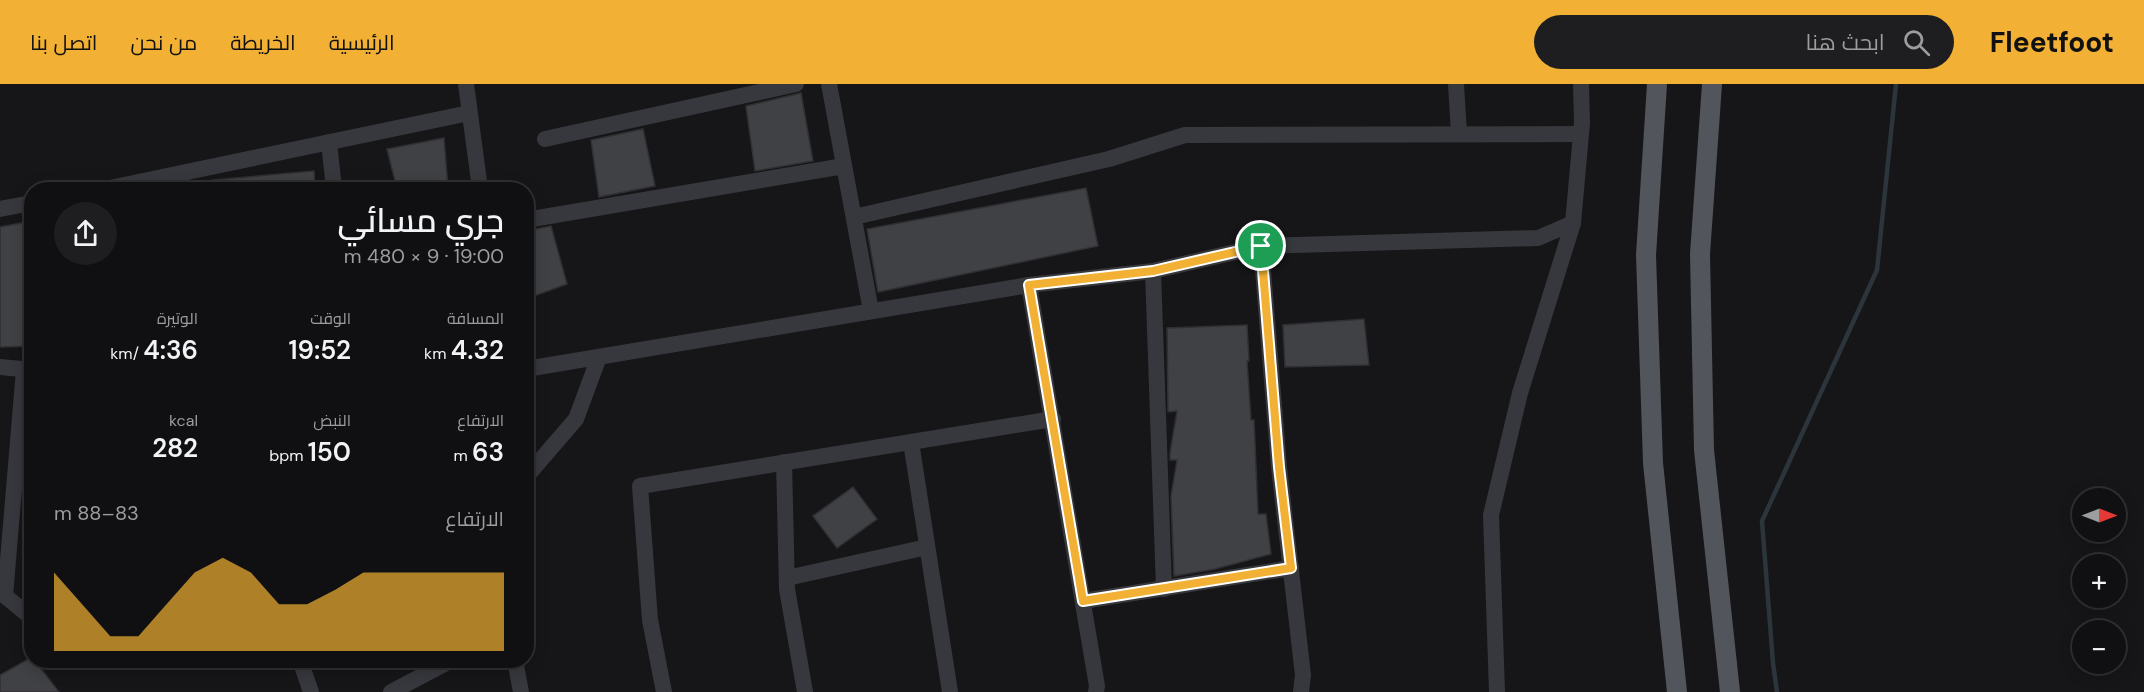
<!DOCTYPE html>
<html lang="ar">
<head>
<meta charset="utf-8">
<style>
  :root { --surface:#101012; --page:#1e1e20; --text:#f1f3f6; --muted:#9c9d9f; --line:#303032; --accent:#f2b134 }
  body { margin:0; font-family:"DM Sans",Cairo,sans-serif; background:var(--page); color:var(--text); direction:rtl; height:100vh; display:flex; flex-direction:column; font-size:22px; white-space:nowrap }
  * { box-sizing:border-box; margin:0 }
  p { font-size:20px; color:var(--muted) }
  .icon { flex:none; width:33px; height:33px; fill:none; stroke:currentColor; stroke-width:2; stroke-linecap:round; stroke-linejoin:round }
  .map { position:relative; flex:1; overflow:hidden; direction:ltr }
  .sheet { position:absolute; left:24px; top:98px; width:510px; height:486px; display:flex; flex-direction:column; background:var(--surface); border-radius:24px; box-shadow:0 3px 15px #0003,0 0 0 2px var(--line); direction:rtl }
  .sheet>* { flex:none }
  .needle { width:39px; rotate:90deg }
  .controls { position:absolute; left:2072px; top:404px; display:grid; gap:12px }
  .controls a { display:grid; place-items:center; width:54px; height:54px; border-radius:50%; background:var(--surface); box-shadow:0 3px 15px #0003,0 0 0 2px var(--line); font-size:30px }
  .pin { position:absolute; display:grid; place-items:center; width:51px; height:51px; color:#fff; margin:-26px; border:3px solid #fff; border-radius:50%; box-shadow:0 2px 6px #0007 }
  .round { display:grid; place-items:center; flex:none; width:63px; height:63px; border-radius:32px; background:var(--page) }
  .summary { display:flex; align-items:center; justify-content:space-between; height:102px; padding:0 30px }
  h1 { font-size:33px; font-weight:600; line-height:45px }
  .stats { display:grid; grid-template-columns:repeat(3,1fr); gap:9px; height:102px; padding:6px 30px }
  .stats div { display:grid; align-content:center }
  .stats b { font-size:26px; font-weight:600 }
  .stats small { font-size:16px; font-weight:400 }
  .stats p { font-size:16px }
  .chart { height:168px; padding:12px 30px }
  .chart p { display:flex; justify-content:space-between }
  .chart svg { width:100%; height:108px; margin-top:6px; fill:var(--accent); opacity:.7 }
  header { display:flex; align-items:center; gap:36px; box-sizing:border-box; height:84px; padding:0 30px; background:var(--accent); color:#111 }
  header strong { font-size:28px }
  nav { display:flex; gap:33px; margin-inline-start:auto; font-size:21px }
  .search { width:420px; height:54px; background:var(--page); display:flex; align-items:center; gap:15px; box-sizing:border-box; padding:0 21px; border-radius:33px; color:var(--muted); font-size:22px }
  .map>svg:first-child { display:block }
</style>
</head>
<body>
<header>
<strong>Fleetfoot</strong>
<div class="search"><svg class="icon" aria-label="search" viewBox="0 0 24 24"><circle cx="10" cy="10" r="6"/><path d="M15 15l6 6"/></svg>ابحث هنا</div>
<nav><a>الرئيسية</a><a>الخريطة</a><a>من نحن</a><a>اتصل بنا</a></nav>
</header>
<div class="map">
<svg width="2144" height="608" viewBox="0 0 2144 608">
  <rect width="100%" height="100%" fill="#161618"/>
  <g fill="none" stroke-linecap="round" stroke-linejoin="round">
    <path stroke="#2c353c" stroke-width="4.5" d="M1777,608L1773,579L1762,437L1877,186L1896,0"/>
  </g>
  <g fill="#404145" stroke="#303034" stroke-width="1.5">
    <path d="M801,9L813,77L755,87L746,22Z"/>
    <path d="M643,45L655,102L599,113L591,56Z"/>
    <path d="M444,54L448,105H397L387,65Z"/>
    <path d="M314,87L315,105H213V96Z"/>
    <path d="M1086,104L1098,162L878,208L867,145Z"/>
    <path d="M32,137V262L0,263V143Z"/>
    <path d="M551,142L567,200L526,215V147Z"/>
    <path d="M1364,235L1369,281L1285,283L1283,241Z"/>
    <path d="M1247,241L1249,277H1247L1251,336H1254L1258,430H1266L1271,470L1215,485L1174,492L1171,412L1177,376H1170V369L1177,327L1168,328L1167,244Z"/>
    <path d="M853,403L877,435L837,464L813,432Z"/>
    <path d="M32,573L59,608H0V591Z"/>
  </g>
  <g fill="none" stroke-linecap="round" stroke-linejoin="round">
    <g stroke="#37383d" stroke-width="16">
      <path d="M466,0L480,105"/>
      <path d="M829,0L871,227"/>
      <path d="M1456,0L1459,50"/>
      <path d="M545,55L796,0"/>
      <path d="M329,58L334,105"/>
      <path d="M181,89L184,105"/>
      <path d="M105,105L469,29"/>
      <path d="M0,125L32,119"/>
      <path d="M854,133L1109,75L1185,51L1581,50"/>
      <path d="M526,136L844,82"/>
      <path d="M1261,162L1279,383L1303,591L1301,608"/>
      <path d="M1153,187L1164,505"/>
      <path d="M1029,201L1097,602L1096,608"/>
      <path d="M0,283L32,286"/>
      <path d="M526,285L1029,201L1153,187L1261,162L1538,154L1573,139"/>
      <path d="M24,286L5,512L32,534"/>
      <path d="M911,358L950,608"/>
      <path d="M784,378L787,505L805,608"/>
      <path d="M526,393L576,335L599,273"/>
      <path d="M787,494L927,463"/>
      <path d="M1083,517L1291,484"/>
      <path d="M300,576L311,608"/>
      <path d="M515,576L521,608"/>
      <path d="M391,608L452,576"/>
      <path d="M664,608L650,536L640,402L1053,335"/>
      <path d="M1497,608L1491,431L1520,309L1573,139L1582,39L1581,0"/>
    </g>
    <g stroke="#53555c" stroke-width="20">
      <path d="M1657,0L1646,171L1653,379L1677,608"/>
      <path d="M1712,0L1700,170L1704,366L1730,608"/>
    </g>
  </g>
  <g fill="none" stroke-linecap="round" stroke-linejoin="round">
    <defs>
      <path id="route" d="M1261,162L1279,383L1291,484L1083,517L1029,201L1153,187Z"/>
    </defs>
    <use href="#route" stroke="#fff" stroke-width="12"/>
    <use href="#route" stroke="#f2b134" stroke-width="8"/>
  </g>
</svg>
<div class="controls">
<a><svg class="needle" viewBox="-14 -14 28 28"><path d="M0-13l5 13h-10z" fill="#e53935"/><path d="M0 13l5-13h-10z" fill="#9c9d9f"/></svg></a>
<a>+</a>
<a>−</a>
</div>
<div class="pin" style="left:1261px;top:162px;background:#1e9e55"><svg class="icon" aria-label="arrive" viewBox="0 0 24 24"><path d="M6 21V4h12l-3 4 3 4H6"/></svg></div>
<section class="sheet">
<div class="summary"><div><h1>جري مسائي</h1><p>19:00 · 9 × 480 m</p></div><a class="round"><svg class="icon" aria-label="share" viewBox="0 0 24 24"><path d="M12 15V3M7 8l5-5 5 5M5 13v7h14v-7"/></svg></a></div>
<div class="stats">
<div><p>المسافة</p><b>4.32<small> km</small></b></div>
<div><p>الوقت</p><b>19:52</b></div>
<div><p>الوتيرة</p><b>4:36<small> /km</small></b></div>
</div>
<div class="stats">
<div><p>الارتفاع</p><b>63<small> m</small></b></div>
<div><p>النبض</p><b>150<small> bpm</small></b></div>
<div><p>kcal</p><b>282</b></div>
</div>
<div class="chart"><p><span>الارتفاع</span>83–88 m</p>
<svg viewBox="0 0 160 44" preserveAspectRatio="none"><path d="M0 44V12L10 25L20 38L30 38L40 25L50 12L60 6L70 12L80 25L90 25L100 19L110 12L120 12L130 12L140 12L150 12L160 12V44z"/></svg>
</div>
</section>
</div>
</body>
</html>
